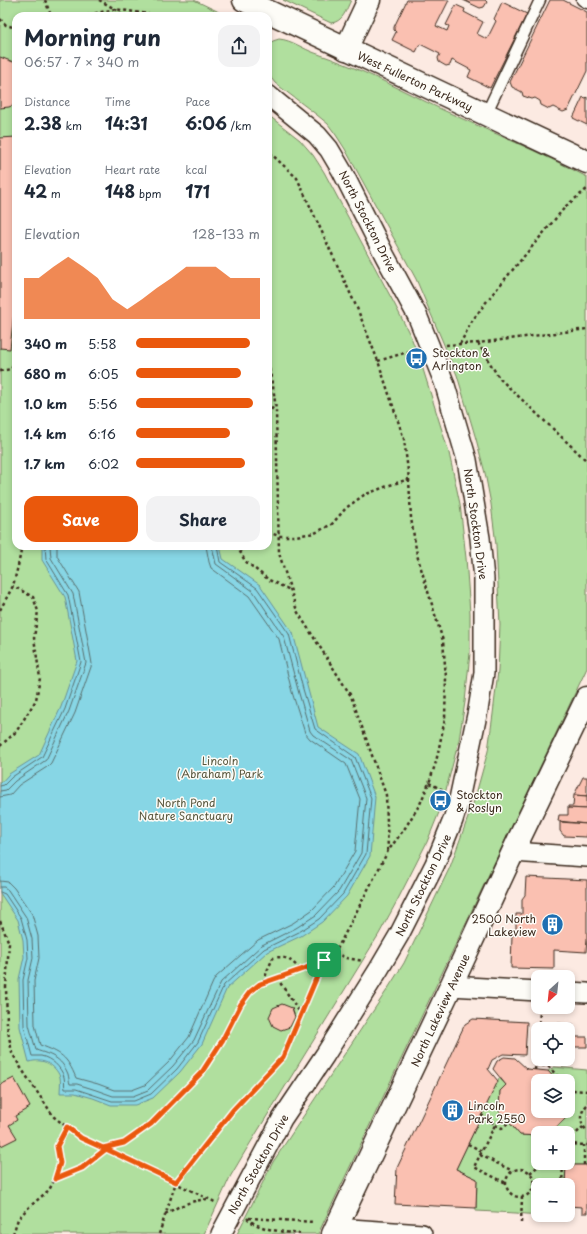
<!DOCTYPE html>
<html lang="en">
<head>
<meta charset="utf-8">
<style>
  :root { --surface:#fff; --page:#f2f2f3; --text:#1f2937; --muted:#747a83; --accent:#ea580c }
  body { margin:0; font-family:"Playpen Sans",sans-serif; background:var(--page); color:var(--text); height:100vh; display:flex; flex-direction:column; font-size:15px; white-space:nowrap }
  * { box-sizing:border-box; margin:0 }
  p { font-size:13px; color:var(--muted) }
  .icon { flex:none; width:22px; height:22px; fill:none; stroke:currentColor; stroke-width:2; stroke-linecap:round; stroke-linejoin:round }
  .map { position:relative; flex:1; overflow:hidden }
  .side { position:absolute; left:12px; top:12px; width:260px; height:538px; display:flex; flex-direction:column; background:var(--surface); border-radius:12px; box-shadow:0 2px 6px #0003 }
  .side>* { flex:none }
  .needle { width:26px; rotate:207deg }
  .controls { position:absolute; left:531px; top:970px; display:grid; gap:8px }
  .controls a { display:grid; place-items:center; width:44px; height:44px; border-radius:8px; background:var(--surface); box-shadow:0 2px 6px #0003; font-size:20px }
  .pin { position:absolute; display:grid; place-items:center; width:34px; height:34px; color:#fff; margin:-17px; border-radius:8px; box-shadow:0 2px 6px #0006 }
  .round { display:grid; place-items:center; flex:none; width:42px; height:42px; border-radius:12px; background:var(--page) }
  .summary { display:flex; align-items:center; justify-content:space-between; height:68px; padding:0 12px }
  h1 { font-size:22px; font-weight:700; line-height:30px }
  .metrics { display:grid; grid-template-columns:repeat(3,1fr); gap:6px; height:68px; padding:4px 12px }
  .metrics div { display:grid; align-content:center }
  .metrics b { font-size:17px; font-weight:700 }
  .metrics small { font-size:11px; font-weight:400 }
  .metrics p { font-size:11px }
  .chart { height:112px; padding:8px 12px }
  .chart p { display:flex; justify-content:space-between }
  .chart svg { width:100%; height:72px; margin-top:4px; fill:var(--accent); opacity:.7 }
  .primary-button { display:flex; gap:8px; margin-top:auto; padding:8px 12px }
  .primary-button a { flex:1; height:46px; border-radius:12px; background:var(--accent); color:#fff; font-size:16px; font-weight:700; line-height:46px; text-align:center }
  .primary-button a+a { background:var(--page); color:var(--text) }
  ul { padding:0 12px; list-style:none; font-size:13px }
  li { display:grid; grid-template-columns:64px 48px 1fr; align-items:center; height:30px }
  li i { height:10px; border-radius:5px; background:var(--accent) }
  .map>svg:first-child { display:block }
</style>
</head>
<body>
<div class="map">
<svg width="587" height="1234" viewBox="0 0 587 1234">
  <rect width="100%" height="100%" fill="#fceae2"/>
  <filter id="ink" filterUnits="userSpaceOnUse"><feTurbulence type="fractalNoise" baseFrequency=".025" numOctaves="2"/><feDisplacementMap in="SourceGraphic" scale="8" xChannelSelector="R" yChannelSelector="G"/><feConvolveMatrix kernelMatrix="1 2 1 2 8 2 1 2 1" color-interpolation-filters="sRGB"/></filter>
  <g filter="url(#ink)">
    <g fill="#b0df9e" stroke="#76845e">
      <path d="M0,0H194L217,11L224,16H16V546H268V115L300,140L313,155L324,172L395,305L411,337L422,366L449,453L460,504L466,558L470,613V653L465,702L459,740L442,805L427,842L397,901L379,934L246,1150L230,1177L204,1234H0Z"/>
      <path d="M283,0H351C346,10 343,22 331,23Z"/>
      <path d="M279,39C292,40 303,49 315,53C360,68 401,90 443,110C491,132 540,152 587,177V668L318,1234H237L273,1162L387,990L404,963L450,867L474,801L488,751L493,714L498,671L500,625L496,545L491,504L485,473L476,439L457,375L448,354L416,279L345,149L336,135L328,124L317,115L275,83L268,74V45L273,41Z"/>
      <path d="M554,1067L587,1070V1165H566L565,1185H538V1215L516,1213L476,1211L477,1179L456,1169L499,1078L506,1085L500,1091L499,1111L520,1135L538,1136V1163H568V1133H550L566,1118V1111H568V1081H557L548,1071Z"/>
    </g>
    <path fill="#87d6e5" stroke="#699195" d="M42,546H220L223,559L260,585L293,633L318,727L359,754L375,797L370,856L347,896L322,922L301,936L267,952L227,988L202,1044L180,1072L153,1098L135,1105H111L93,1098L75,1093H60C60,1088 61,1082 60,1077C55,1064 42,1058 29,1062L20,1027L19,979L24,957L23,940L18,920L0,893V784L9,774L39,755L61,707L77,661L65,597L42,560Z"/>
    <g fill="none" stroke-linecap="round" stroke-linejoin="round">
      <g stroke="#596f6e" stroke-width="1">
        <path d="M0,786L4,785L12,777L42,757L65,709L81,662L68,595L46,559L45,546"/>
        <path d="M0,791L6,790L15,781L46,760L69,711L86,663L73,594L51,558L50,546"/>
        <path d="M0,797L10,795L19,785L47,767L51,763L75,713L92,664L91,658L79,592L57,556V546"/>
        <path d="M0,881L8,882L14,888L32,914L38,936L39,958L34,981L35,1025L40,1045C61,1053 67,1056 76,1078L98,1084L114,1090H132L145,1085L169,1062L189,1037L213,982L216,977L258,940L293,923L312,910L334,887L355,851L360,799L346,764L310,739L305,733L292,692L279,639L249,596L211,568L209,562L206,546"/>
        <path d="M0,887H4L8,890L26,917L32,939L33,958L28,980L29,1025L36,1050C51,1055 61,1057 68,1074C69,1078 69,1081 70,1084H77L96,1090L113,1096H133L148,1090L173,1066L194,1040L221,982L262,945L296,928L316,915L339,891L361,853L366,798L351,760L313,735L310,731L298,690L284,637L253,591L216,564L212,546"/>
        <path d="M0,892L5,894L21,918L27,940L28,958L23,980L24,1026L32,1056C35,1056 38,1056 41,1056C51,1058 61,1067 64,1077C65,1081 64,1085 65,1089H76L112,1101H134L151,1094L177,1069L198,1042L224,985L264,949L299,932L319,919L343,894L366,854L371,798L355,757L315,729L303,689L289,634L257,588L220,562L217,546"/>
      </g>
    </g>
    <g fill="#fac0b1" stroke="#3b2a1e">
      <path d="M407,0H449L436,26L447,31L449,26L446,25L456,5L465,9L464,12L483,22L477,34L487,39L496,21L494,19L502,2L527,14L490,88L468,77L471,70L452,60L450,65L446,66L439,62L438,58L440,54L420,44L416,52L392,40L396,32L394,30V27Z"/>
      <path d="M463,0H485L487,2L484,7L480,8Z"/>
      <path d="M550,0H563L587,12V71L568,110L563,112L553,107L549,109L541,105L540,101L535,98L532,99L523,96L522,92L512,87L510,82Z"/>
      <path d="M0,57L16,63V104L9,107L0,108Z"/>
      <path d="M583,97L586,98L587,97V125L573,118Z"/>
      <path d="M16,137V293L10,349L0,348V138Z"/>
      <path d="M583,777H587V796L574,795Z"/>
      <path d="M574,795L587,796V809L568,808V806H573Z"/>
      <path d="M568,808L587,809V824L558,821L559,815H568Z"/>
      <path d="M560,822L587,824V837L564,836L560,831Z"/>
      <path d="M526,877L587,880V939L586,952L554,950V969L511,968L512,935H516V914H522V899L525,895Z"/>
      <path d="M282,1004L292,1008L295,1017L290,1027L281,1030L273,1026L269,1017L273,1008Z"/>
      <path d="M473,1019L527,1022L525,1055L503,1054L492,1060L488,1069L498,1081L456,1169L477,1179L476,1208L395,1204L397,1168L465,1024Z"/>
      <path d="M554,1023L573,1024V1037H587V1047H573L572,1059H568V1029H553Z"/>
      <path d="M504,1057L515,1058L527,1069L548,1071L557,1081H538V1111H566V1118L550,1133H538V1136L520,1135L499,1111L500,1091L506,1085L493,1069L497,1061Z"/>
      <path d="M14,1078L30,1107L15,1116L17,1120L9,1125L17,1138L1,1146L0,1144V1085Z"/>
      <path d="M566,1165H587V1213H582V1207L568,1206V1185H565Z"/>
    </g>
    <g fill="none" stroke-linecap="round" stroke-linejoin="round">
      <defs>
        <g id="lane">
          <path d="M582,0L587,3"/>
          <path d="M486,114L540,0"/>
        </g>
        <g id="street">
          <path d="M513,852L587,857"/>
          <path d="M451,986L538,991"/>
          <path d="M568,992L587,993"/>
          <path d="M336,1228L422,1234"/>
          <path d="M221,1234L282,1119L325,1055L379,969L399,935L435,864L453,820L458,804L478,710L484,673V579L480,538L467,460L444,382L417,315L385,256L342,171L329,149L317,135L268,95"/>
        </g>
        <g id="secondary">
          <path d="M244,0L587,162"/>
          <path d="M346,49L369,0"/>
          <path d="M333,1234L451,986L519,839L587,698"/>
        </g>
      </defs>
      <use href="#lane" stroke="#3b2a1e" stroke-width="13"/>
      <use href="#street" stroke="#3b2a1e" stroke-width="22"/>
      <use href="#secondary" stroke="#3b2a1e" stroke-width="25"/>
      <g stroke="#3b2a1e" stroke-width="2.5" stroke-dasharray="3 3" stroke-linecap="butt">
        <path d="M45,0L51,16"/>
        <path d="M99,0L115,9L123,16"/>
        <path d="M83,16L115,9L161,16"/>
        <path d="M0,19L6,25L16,28"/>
        <path d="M478,343L499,378L587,461"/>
        <path d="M460,344L472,321L490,297L566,206L587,189"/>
        <path d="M446,345L478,343L587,329"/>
        <path d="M378,361L414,350"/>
        <path d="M268,363L273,386L276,410L279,553L297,611L351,696L386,795L388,851"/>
        <path d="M0,371L11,369L16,362"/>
        <path d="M268,415L275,404"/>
        <path d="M268,532L279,536H295L315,533L332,524L346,508L364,495L390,485L409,479"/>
        <path d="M237,546L245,561L269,580L290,590"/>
        <path d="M0,610L13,586L18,566L22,546"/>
        <path d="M0,746L16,732L36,700L40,678L34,638L38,611L33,597L13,586"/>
        <path d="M429,783L445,791"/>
        <path d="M0,921L9,943L6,987L7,1025L12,1053L21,1068L54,1117L81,1138L217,1203"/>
        <path d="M335,953L346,958L363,961"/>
        <path d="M277,978L301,1014"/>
        <path d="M264,982L267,971L273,958C286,955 292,961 301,970"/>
        <path d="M539,1029L540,1010"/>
        <path d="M536,1065L548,1066L562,1081"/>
        <path d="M535,1070L538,1037"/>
        <path d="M568,1087L571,1090L587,1091"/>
        <path d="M587,1105C579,1114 579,1122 587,1131"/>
        <path d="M481,1115L489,1119L495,1125L474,1167L506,1183"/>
        <path d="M495,1125L502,1128L509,1122"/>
        <path d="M568,1141L583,1127"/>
        <path d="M468,1144L482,1151"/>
        <path d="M568,1144L587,1145"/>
        <path d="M104,1148L124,1143L151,1124L202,1072L222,1041L241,1004L250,992L260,983L306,968L323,960"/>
        <path d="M480,1155L513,1171"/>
        <path d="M584,1165V1145"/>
        <circle cx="520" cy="1183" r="14"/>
        <path d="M530,1173L542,1163"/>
        <path d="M56,1179L83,1168L106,1149"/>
        <path d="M562,1185L563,1163"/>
        <path d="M165,1214C181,1205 190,1201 208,1199"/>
        <path d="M247,1218C258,1230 285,1232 300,1234"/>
        <path d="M249,1218L314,1222"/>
        <path d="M521,1223L522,1197"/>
        <path d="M13,1234L18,1219L28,1208L49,1190L55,1179L60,1163L57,1146L67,1127"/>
        <path d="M159,1234L176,1182L233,1110L283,1057L324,960L335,953L388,851L405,828L420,804L429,783L436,762L445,719L446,677L443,641L417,555L411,518L409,479L404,439L378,361L357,308L297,178L268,151"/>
      </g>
      <use href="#lane" stroke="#fdfcf7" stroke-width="10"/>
      <use href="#street" stroke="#fdfcf7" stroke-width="19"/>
      <use href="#secondary" stroke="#fdfcf7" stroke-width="22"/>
    </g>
  </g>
  <g fill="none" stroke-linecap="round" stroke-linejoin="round" filter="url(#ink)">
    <defs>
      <path id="route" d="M324,960L283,1057L233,1110L176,1182L106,1149L82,1168L55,1179L60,1163L57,1146L67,1127L81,1138L103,1148L124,1143L134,1136L151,1124L202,1072L222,1041L241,1004L250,992L260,984L306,968Z"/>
    </defs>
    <use href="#route" stroke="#fff" stroke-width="8"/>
    <use href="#route" stroke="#ea580c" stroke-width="5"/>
  </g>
  <defs>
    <symbol id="bus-disc" viewBox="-11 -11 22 22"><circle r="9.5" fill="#1f6fb2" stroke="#fdfcf7"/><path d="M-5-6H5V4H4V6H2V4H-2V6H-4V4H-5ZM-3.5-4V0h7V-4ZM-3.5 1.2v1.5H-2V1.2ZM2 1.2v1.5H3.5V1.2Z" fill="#fff"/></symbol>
    <symbol id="building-disc" viewBox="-11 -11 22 22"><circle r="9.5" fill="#1f6fb2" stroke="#fdfcf7"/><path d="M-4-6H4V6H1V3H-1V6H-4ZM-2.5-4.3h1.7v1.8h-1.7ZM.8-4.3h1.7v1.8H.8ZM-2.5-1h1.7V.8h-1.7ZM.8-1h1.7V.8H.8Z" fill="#fff"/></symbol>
  </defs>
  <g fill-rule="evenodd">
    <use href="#bus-disc" x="404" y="346" width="25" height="25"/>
    <use href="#bus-disc" x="428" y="788" width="25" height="25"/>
    <use href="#building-disc" x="540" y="912" width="25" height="25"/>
    <use href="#building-disc" x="440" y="1098" width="25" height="25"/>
  </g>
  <g text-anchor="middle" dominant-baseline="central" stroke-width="3" stroke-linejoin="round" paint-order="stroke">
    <g font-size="11" fill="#3b2a1e" stroke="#fdfcf7">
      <text transform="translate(415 81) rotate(25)">West Fullerton Parkway</text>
      <text transform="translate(368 221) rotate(63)">North Stockton Drive</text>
      <text transform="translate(476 524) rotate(82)">North Stockton Drive</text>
      <text transform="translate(423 885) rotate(-64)">North Stockton Drive</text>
      <text transform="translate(440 1010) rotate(-65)">North Lakeview Avenue</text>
      <text transform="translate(258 1164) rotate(-61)">North Stockton Drive</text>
    </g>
    <g font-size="11" fill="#3b2a1e" stroke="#fdfcf7" text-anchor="start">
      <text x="432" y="352">Stockton &amp;<tspan x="432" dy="13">Arlington</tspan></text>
      <text x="456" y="794">Stockton<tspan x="456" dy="13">&amp; Roslyn</tspan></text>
      <text x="536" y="918" text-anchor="end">2500 North<tspan x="536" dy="13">Lakeview</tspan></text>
      <text x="468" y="1105">Lincoln<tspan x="468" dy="13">Park 2550</tspan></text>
    </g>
    <g font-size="11" fill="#58573e" stroke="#fdfcf7">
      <text x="220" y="760">Lincoln<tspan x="220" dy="13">(Abraham) Park</tspan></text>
      <text x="186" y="802">North Pond<tspan x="186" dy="13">Nature Sanctuary</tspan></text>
    </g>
  </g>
</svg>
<div class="controls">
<a><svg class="needle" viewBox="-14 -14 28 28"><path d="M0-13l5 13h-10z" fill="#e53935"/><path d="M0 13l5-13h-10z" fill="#747a83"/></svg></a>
<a><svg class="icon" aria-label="locate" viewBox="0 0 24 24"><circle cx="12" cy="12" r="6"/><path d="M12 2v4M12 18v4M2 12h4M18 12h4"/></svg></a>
<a><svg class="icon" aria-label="layers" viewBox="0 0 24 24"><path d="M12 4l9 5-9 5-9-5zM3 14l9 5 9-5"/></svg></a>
<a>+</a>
<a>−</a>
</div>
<div class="pin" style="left:324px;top:960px;background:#1e9e55"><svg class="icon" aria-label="arrive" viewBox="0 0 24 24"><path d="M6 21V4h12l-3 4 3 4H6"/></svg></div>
<section class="side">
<div class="summary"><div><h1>Morning run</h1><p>06:57 · 7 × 340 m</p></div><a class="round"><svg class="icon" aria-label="share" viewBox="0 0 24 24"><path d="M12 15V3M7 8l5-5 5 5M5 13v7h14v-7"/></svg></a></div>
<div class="metrics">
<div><p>Distance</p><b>2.38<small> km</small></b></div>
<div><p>Time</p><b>14:31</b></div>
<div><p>Pace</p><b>6:06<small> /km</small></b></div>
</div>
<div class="metrics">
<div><p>Elevation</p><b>42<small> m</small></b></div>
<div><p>Heart rate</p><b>148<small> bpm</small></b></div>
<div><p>kcal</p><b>171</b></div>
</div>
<div class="chart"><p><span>Elevation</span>128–133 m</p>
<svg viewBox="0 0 160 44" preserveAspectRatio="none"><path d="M0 44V19L10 19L20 12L30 6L40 12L50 19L60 32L70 38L80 32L90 25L100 19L110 12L120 12L130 12L140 19L150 19L160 19V44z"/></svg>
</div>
<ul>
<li><b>340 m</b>5:58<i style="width:92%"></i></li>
<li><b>680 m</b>6:05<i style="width:85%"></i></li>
<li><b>1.0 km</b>5:56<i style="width:94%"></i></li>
<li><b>1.4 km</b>6:16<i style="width:76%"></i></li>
<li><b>1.7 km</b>6:02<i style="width:88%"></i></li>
</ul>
<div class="primary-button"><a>Save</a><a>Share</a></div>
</section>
</div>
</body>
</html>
